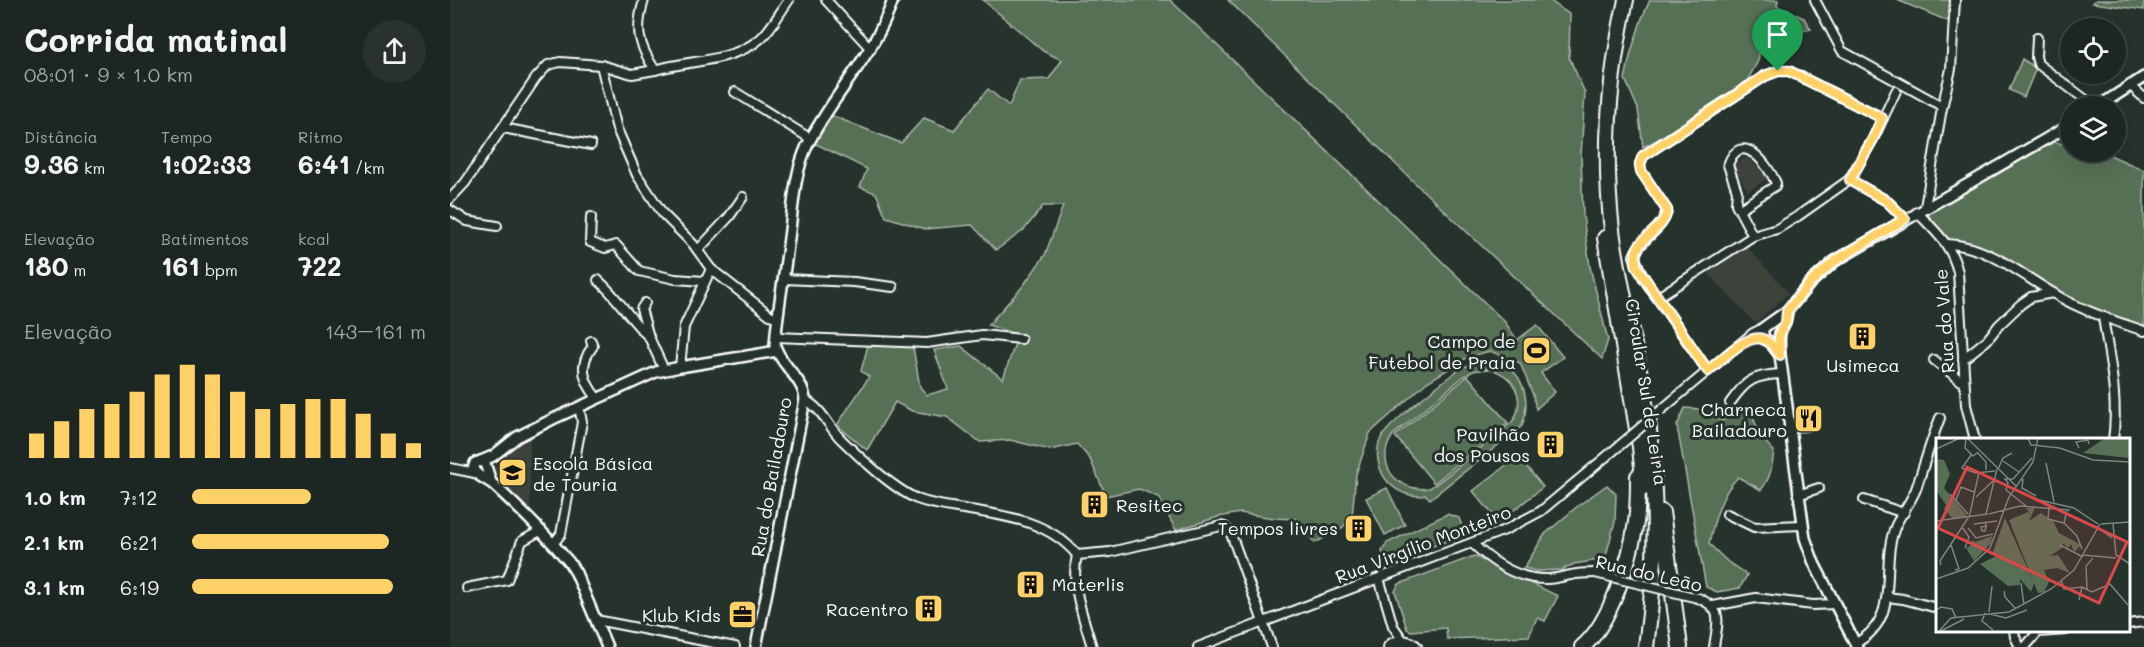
<!DOCTYPE html>
<html lang="pt">
<head>
<meta charset="utf-8">
<style>
  :root { --surface:#1c2622; --page:#29322f; --text:#f1f3f6; --muted:#a0a5a5; --line:#3a4340; --accent:#ffd166 }
  body { margin:0; font-family:Mali,sans-serif; background:var(--page); color:var(--text); height:100vh; display:flex; flex-direction:column; font-size:22px; white-space:nowrap }
  * { box-sizing:border-box; margin:0 }
  p { font-size:20px; color:var(--muted) }
  .icon { flex:none; width:33px; height:33px; fill:none; stroke:currentColor; stroke-width:2; stroke-linecap:round; stroke-linejoin:round }
  .map { position:relative; flex:1; overflow:hidden }
  .drawer { display:flex; flex-direction:column; background:var(--surface); width:450px }
  .drawer>* { flex:none }
  .tools { position:absolute; left:1610px; top:18px; display:grid; gap:12px }
  .tools a { display:grid; place-items:center; width:66px; height:66px; border-radius:50%; background:var(--surface); box-shadow:0 6px 24px #0002,0 0 0 2px var(--line); font-size:30px }
  .pin { position:absolute; display:grid; place-items:center; width:51px; height:51px; color:#fff; margin:-62px -26px; border-radius:50% 50% 50% 0; rotate:-45deg; box-shadow:0 0 6px #0007 }
  .pin .icon { rotate:45deg }
  .round { display:grid; place-items:center; flex:none; width:63px; height:63px; border-radius:32px; background:var(--page) }
  .head { display:flex; align-items:center; justify-content:space-between; height:102px; padding:0 24px }
  h1 { font-size:33px; font-weight:800; line-height:45px }
  .metrics { display:grid; grid-template-columns:repeat(3,1fr); gap:9px; height:102px; padding:6px 24px }
  .metrics div { display:grid; align-content:center }
  .metrics b { font-size:26px; font-weight:800 }
  .metrics small { font-size:16px; font-weight:400 }
  .metrics p { font-size:16px }
  .chart { height:168px; padding:12px 24px }
  .chart p { display:flex; justify-content:space-between }
  .chart svg { width:100%; height:108px; margin-top:6px; stroke:var(--accent); stroke-width:6 }
  ul { padding:0 24px; list-style:none; font-size:20px }
  li { display:grid; grid-template-columns:96px 72px 1fr; align-items:center; height:45px }
  li i { height:15px; border-radius:8px; background:var(--accent) }
  main { display:flex; flex:1; min-height:0 }
  .map>svg:first-child { display:block }
</style>
</head>
<body>
<main>
<section class="drawer">
<div class="head"><div><h1>Corrida matinal</h1><p>08:01 · 9 × 1.0 km</p></div><a class="round"><svg class="icon" aria-label="share" viewBox="0 0 24 24"><path d="M12 15V3M7 8l5-5 5 5M5 13v7h14v-7"/></svg></a></div>
<div class="metrics">
<div><p>Distância</p><b>9.36<small> km</small></b></div>
<div><p>Tempo</p><b>1:02:33</b></div>
<div><p>Ritmo</p><b>6:41<small> /km</small></b></div>
</div>
<div class="metrics">
<div><p>Elevação</p><b>180<small> m</small></b></div>
<div><p>Batimentos</p><b>161<small> bpm</small></b></div>
<div><p>kcal</p><b>722</b></div>
</div>
<div class="chart"><p><span>Elevação</span>143–161 m</p>
<svg viewBox="0 0 160 44" preserveAspectRatio="none"><path d="M5 44V34M15 44V29M25 44V24M35 44V22M45 44V17M55 44V10M65 44V6M75 44V10M85 44V17M95 44V24M105 44V22M115 44V20M125 44V20M135 44V26M145 44V34M155 44V38"/></svg>
</div>
<ul>
<li><b>1.0 km</b>7:12<i style="width:51%"></i></li>
<li><b>2.1 km</b>6:21<i style="width:84%"></i></li>
<li><b>3.1 km</b>6:19<i style="width:86%"></i></li>
</ul>
</section>
<div class="map">
<svg width="1694" height="647" viewBox="0 0 1694 647">
  <rect width="100%" height="100%" fill="#26332d"/>
  <filter id="ink" filterUnits="userSpaceOnUse"><feTurbulence type="fractalNoise" baseFrequency=".0167" numOctaves="2"/><feDisplacementMap in="SourceGraphic" scale="12" xChannelSelector="R" yChannelSelector="G"/><feConvolveMatrix kernelMatrix="1 2 1 2 8 2 1 2 1" color-interpolation-filters="sRGB"/></filter>
  <g filter="url(#ink)">
    <g fill="#3c433a">
      <path d="M1298,156L1307,167L1311,166L1319,178L1298,191L1283,166Z"/>
      <path d="M1297,247L1339,293L1305,323L1256,271Z"/>
      <path d="M80,435V513L47,480L44,469L51,458L68,441Z"/>
    </g>
    <g fill="#576f54" stroke="#abb7aa" stroke-width="1.5" fill-rule="evenodd">
      <path d="M533,0H720L1055,322L1067,340L1087,325L1113,357L1091,373L1105,392L1086,409L1083,395L1070,363L1040,351L1018,357L977,382L920,433L906,474L902,517L892,528L865,543L845,519L824,518L790,513L768,517L726,530L708,497L689,489L656,496L640,459L627,444L600,450L560,440L530,442L497,417L462,411L445,402L417,450L387,425L419,377L411,371L418,345L463,347L470,387L477,395L498,389L484,350L511,346L553,379L568,335L538,325L573,286L595,255L613,206H593L574,230L546,250L522,225L475,229L436,217L426,193L410,187L417,169L364,143L380,115L451,143L474,118L504,130L538,89L559,106L570,80L599,79L612,60L593,51Z"/>
      <path d="M778,0H1099L1120,15L1119,57L1135,93L1131,155L1133,216L1140,267L1158,340L1152,359L967,185Z"/>
      <path d="M1200,0H1328L1327,6L1354,18L1361,29L1352,31L1320,20L1311,43L1308,61L1297,81L1207,140L1193,147L1188,109L1175,79L1181,52L1192,18Z"/>
      <path d="M1447,0H1502L1500,22Z"/>
      <path d="M1646,0H1694V10L1643,3Z"/>
      <path d="M1572,59L1586,68L1574,97L1559,90Z"/>
      <path d="M1603,142L1620,145V152H1653L1694,170V326L1645,309L1610,294L1521,244L1500,240L1477,214Z"/>
      <path d="M1037,361C1072,363 1082,397 1072,426L980,499L976,495C962,498 948,493 938,482C928,471 924,452 931,438C940,422 991,383 1008,370L1021,364ZM1037,369C1063,372 1078,400 1062,422C1049,432 989,485 979,488C964,491 946,484 939,470C933,458 936,445 943,435L1013,377L1023,371Z"/>
      <path d="M1018,376L1058,423L984,483L945,436Z"/>
      <path d="M1300,405C1305,425 1309,437 1324,451C1322,466 1321,478 1311,490L1288,477C1271,494 1264,520 1259,544L1278,562L1297,575L1290,588L1267,592L1256,587L1227,426L1235,408L1249,409L1272,421Z"/>
      <path d="M1068,456L1093,487L1049,522L1023,491Z"/>
      <path d="M1157,485L1166,494L1165,522L1155,559L1124,564L1112,570L1087,571L1074,568L1095,534L1129,505Z"/>
      <path d="M937,488L955,525L935,535L916,498Z"/>
      <path d="M997,514L1009,518L1012,526L1008,537L936,563L932,551L937,543Z"/>
      <path d="M1024,556L1108,596L1095,621L1087,618L1079,636L997,639L996,628L961,631L957,629L945,591L949,584Z"/>
    </g>
    <g fill="none" stroke-linecap="round" stroke-linejoin="round">
      <defs>
        <g id="minor">
          <path d="M194,0C185,30 188,44 205,70C239,60 284,62 311,38C322,28 330,12 339,0"/>
          <path d="M376,0L421,49"/>
          <path d="M1365,0L1392,51L1488,104L1492,108"/>
          <path d="M1587,38L1586,57L1588,64L1644,106"/>
          <path d="M151,65L167,129L187,175L213,214L243,244L261,269L234,327L230,367"/>
          <path d="M1680,85L1694,98"/>
          <path d="M1446,91L1423,139L1399,180L1437,201L1455,219"/>
          <path d="M285,92L361,139"/>
          <path d="M53,128L141,145"/>
          <path d="M0,199L15,183L86,78L98,65L110,62L151,65L182,74L205,70"/>
          <path d="M1475,207L1492,108L1501,69L1505,0"/>
          <path d="M1290,209L1325,186L1326,183C1318,165 1291,128 1278,165L1287,191L1286,204L1303,236"/>
          <path d="M0,210L17,221L47,226"/>
          <path d="M1467,212C1486,232 1501,244 1508,272L1516,405L1525,440"/>
          <path d="M141,217L140,242L155,248L166,245L189,271L225,279L254,281"/>
          <path d="M1498,244C1543,246 1578,281 1617,301C1641,314 1668,322 1694,331"/>
          <path d="M248,250L279,217L293,197"/>
          <path d="M261,269L320,315L328,318"/>
          <path d="M334,279L404,282L443,287"/>
          <path d="M148,280C168,297 179,319 199,337"/>
          <path d="M1208,297L1303,236L1327,229L1348,216L1399,180"/>
          <path d="M195,303L191,309L199,337L214,370"/>
          <path d="M1653,317C1659,357 1669,399 1663,440"/>
          <path d="M326,337L477,343L532,335L571,339"/>
          <path d="M141,341L143,346C128,365 133,381 147,398"/>
          <path d="M1513,359L1537,340L1549,325L1571,304L1581,297L1603,293"/>
          <path d="M1484,360L1514,383"/>
          <path d="M1258,371L1194,279L1184,256C1191,238 1214,229 1217,210L1191,171L1190,164L1193,156L1315,76L1328,71H1339L1433,118"/>
          <path d="M355,400C372,408 379,428 392,440C410,458 444,489 467,499C480,504 494,506 507,508C550,515 598,519 627,555"/>
          <path d="M1223,400L1303,333L1313,328"/>
          <path d="M1280,403C1296,380 1304,375 1332,374"/>
          <path d="M1339,427L1356,426"/>
          <path d="M0,468L25,473"/>
          <path d="M1348,495L1369,488"/>
          <path d="M1414,500L1454,513"/>
          <path d="M1277,514L1304,527L1352,525"/>
          <path d="M103,544L111,534L132,422L129,407"/>
          <path d="M1023,544C1043,563 1069,580 1098,579C1106,579 1114,576 1121,575C1129,573 1137,573 1145,573"/>
          <path d="M929,578L943,626L954,642"/>
          <path d="M17,588L57,580L72,541L90,531"/>
          <path d="M1437,597L1453,599L1487,608"/>
          <path d="M1248,598C1275,609 1267,623 1264,647"/>
          <path d="M1263,606L1306,598L1363,605L1385,604"/>
          <path d="M146,620L285,647"/>
          <path d="M1678,624L1694,622"/>
          <path d="M1564,630L1565,637L1570,647"/>
          <path d="M1406,643C1454,617 1428,565 1446,525C1452,512 1461,502 1466,489C1474,465 1481,441 1490,418"/>
          <path d="M642,647C634,618 620,586 627,555L660,552L771,526L775,527L781,534L822,647"/>
          <path d="M748,647L1055,530L1091,511L1163,451"/>
          <path d="M1575,647L1588,632L1616,630"/>
        </g>
        <g id="tertiary">
          <path d="M1649,106L1694,77"/>
          <path d="M1337,311C1337,319 1334,323 1331,330C1328,337 1330,347 1330,355L1355,538L1364,563L1407,647"/>
          <path d="M1330,355L1320,342L1313,338V328L1337,311L1360,283L1385,261L1620,125"/>
          <path d="M31,461L43,456L67,437L103,419L206,372L230,367L327,351"/>
          <path d="M41,482L35,463L31,461L25,463L23,469C27,477 39,480 45,486C71,510 96,535 119,562L126,573L157,647"/>
          <path d="M306,647L355,400C354,379 331,366 325,346C327,312 334,279 338,245C343,213 343,176 357,146C382,95 425,55 443,0"/>
        </g>
        <path id="primary" d="M940,647C948,640 957,641 965,647"/>
        <g id="motorway">
          <path d="M1176,0C1159,75 1153,153 1162,230C1171,297 1191,363 1199,430C1208,502 1206,575 1196,647"/>
          <path d="M1155,238L1190,447L1194,488"/>
          <path d="M1212,512L1230,647"/>
          <path d="M1132,647C1160,625 1181,557 1186,522C1188,507 1188,491 1188,476"/>
        </g>
      </defs>
      <use href="#minor" stroke="#fff" stroke-width="12"/>
      <use href="#tertiary" stroke="#fff" stroke-width="14"/>
      <use href="#primary" stroke="#fff" stroke-width="16"/>
      <use href="#motorway" stroke="#fff" stroke-width="18"/>
      <use href="#minor" stroke="#26332d" stroke-width="8"/>
      <use href="#tertiary" stroke="#26332d" stroke-width="9"/>
      <use href="#primary" stroke="#26332d" stroke-width="12"/>
      <use href="#motorway" stroke="#26332d" stroke-width="14"/>
      <defs>
        <g id="minor-bridge">
          <path d="M1163,451L1223,400"/>
          <path d="M1145,573L1248,598"/>
        </g>
      </defs>
      <use href="#minor-bridge" stroke="#fff" stroke-width="12" stroke-linecap="butt"/>
      <use href="#minor-bridge" stroke="#26332d" stroke-width="8"/>
    </g>
  </g>
  <g fill="none" stroke-linecap="round" stroke-linejoin="round" filter="url(#ink)">
    <defs>
      <path id="route" d="M1328,71H1339L1432,118L1423,139L1400,180L1437,201L1455,219L1385,261L1360,283L1337,311L1336,322L1331,330L1329,338L1330,355C1325,349 1321,342 1313,339C1297,333 1270,361 1258,371L1187,267C1178,237 1213,236 1217,210L1191,171L1190,164L1193,156L1315,76Z"/>
    </defs>
    <use href="#route" stroke="#fff" stroke-width="12"/>
    <use href="#route" stroke="#ffd166" stroke-width="8"/>
  </g>
  <defs>
    <symbol id="building-square" viewBox="-11 -11 22 22"><rect x="-9" y="-9" width="18" height="18" rx="4" fill="#ffd166" stroke="#26332d"/><path d="M-4-6H4V6H1V3H-1V6H-4ZM-2.5-4.3h1.7v1.8h-1.7ZM.8-4.3h1.7v1.8H.8ZM-2.5-1h1.7V.8h-1.7ZM.8-1h1.7V.8H.8Z" fill="#111"/></symbol>
    <symbol id="stadium-square" viewBox="-11 -11 22 22"><rect x="-9" y="-9" width="18" height="18" rx="4" fill="#ffd166" stroke="#26332d"/><path d="M0-5a6.5 5 0 1 0 0 10a6.5 5 0 1 0 0-10ZM-3.5-1.8h7v3.6h-7Z" fill="#111"/></symbol>
    <symbol id="restaurant-square" viewBox="-11 -11 22 22"><rect x="-9" y="-9" width="18" height="18" rx="4" fill="#ffd166" stroke="#26332d"/><path d="M-5-6h1v4h1v-4h1v4h1v-4h1v5L-1.5 .5V6h-2V.5L-5-1ZM5-6V6H3V1.5H1.5Q1.5-4 5-6Z" fill="#111"/></symbol>
    <symbol id="school-square" viewBox="-11 -11 22 22"><rect x="-9" y="-9" width="18" height="18" rx="4" fill="#ffd166" stroke="#26332d"/><path d="M0-5L7-2L0 1L-7-2ZM-4 1L0 2.5L4 1V4Q0 6-4 4Z" fill="#111"/></symbol>
    <symbol id="office-square" viewBox="-11 -11 22 22"><rect x="-9" y="-9" width="18" height="18" rx="4" fill="#ffd166" stroke="#26332d"/><path d="M-6-3h4V-5.5h4V-3h4V5H-6ZM-1-4.5V-3h2v-1.5ZM-6 0V1H6V0Z" fill="#111"/></symbol>
  </defs>
  <g fill-rule="evenodd">
    <use href="#building-square" x="1396" y="320" width="33" height="33"/>
    <use href="#stadium-square" x="1070" y="334" width="33" height="33"/>
    <use href="#restaurant-square" x="1342" y="402" width="33" height="33"/>
    <use href="#building-square" x="1084" y="428" width="33" height="33"/>
    <use href="#school-square" x="46" y="456" width="33" height="33"/>
    <use href="#building-square" x="628" y="488" width="33" height="33"/>
    <use href="#building-square" x="892" y="512" width="33" height="33"/>
    <use href="#building-square" x="564" y="568" width="33" height="33"/>
    <use href="#building-square" x="462" y="592" width="33" height="33"/>
    <use href="#office-square" x="276" y="598" width="33" height="33"/>
  </g>
  <g text-anchor="middle" dominant-baseline="central" stroke-width="6" stroke-linejoin="round" paint-order="stroke">
    <g font-size="18" fill="#fff" stroke="#26332d">
      <text transform="translate(1494 321) rotate(-94)">Rua do Vale</text>
      <text transform="translate(1197 392) rotate(81)">Circular Sul de Leiria</text>
      <text transform="translate(321 477) rotate(-80)">Rua do Bailadouro</text>
      <text transform="translate(973 544) rotate(-21)">Rua Virgílio Monteiro</text>
      <text transform="translate(1199 573) rotate(13)">Rua do Leão</text>
    </g>
    <g font-size="18" fill="#fff" stroke="#26332d" text-anchor="end">
      <text x="1066" y="341">Campo de<tspan x="1066" dy="21">Futebol de Praia</tspan></text>
      <text x="1413" y="365" text-anchor="middle">Usimeca</text>
      <text x="1337" y="409">Charneca<tspan x="1337" dy="21">Bailadouro</tspan></text>
      <text x="1080" y="434">Pavilhão<tspan x="1080" dy="21">dos Pousos</tspan></text>
      <text x="83" y="463" text-anchor="start">Escola Básica<tspan x="83" dy="21">de Touria</tspan></text>
      <text x="666" y="505" text-anchor="start">Resitec</text>
      <text x="888" y="528">Tempos livres</text>
      <text x="602" y="584" text-anchor="start">Materlis</text>
      <text x="458" y="609">Racentro</text>
      <text x="271" y="615">Klub Kids</text>
    </g>
  </g>
  <g transform="translate(1486 438)">
    <rect width="194" height="194" fill="#26332d"/>
    <path d="M169,0H193V20L147,15ZM0,21L8,22L14,36L8,50L32,79L17,81L8,71L10,67L0,52ZM90,70H99L93,83L105,75L117,83L123,95L145,107L138,114L135,106L132,110L127,105L126,110L114,118L122,117L134,135L121,130L108,132L113,144L108,154L102,155L73,82L92,74L95,77ZM69,80L98,145L95,154L84,141V147L72,148L44,126L60,118L57,114ZM56,98L55,105L38,123L30,110L37,106L35,102L39,104Z" fill="#576f54"/>
    <path fill="none" stroke="#7d8581" stroke-width="1.5" d="M30,0L29,10L37,18L41,15M31,0L81,49M92,0L95,7L124,10L157,22L194,24M143,10L140,4L152,2L153,6M0,11L24,0M41,14L50,24V32M35,17L26,30L40,35L59,33M67,23L83,34M110,25L118,64M62,31L67,20L76,15M87,41L86,50L100,58M14,56L32,76M40,59L58,42M20,62L25,49L38,54M103,62L138,70L162,86M90,68L70,52L72,45L69,41H77L96,20M113,69L112,81L128,85L131,71M50,76L61,31M53,76L84,68L134,72M33,80L43,34M0,83L52,76M50,85V89L49,93H46L45,89L50,88M128,85L141,98L146,111M38,86L61,83M165,86L194,84M177,86L180,117L194,126M26,89L33,99L29,110M161,89L176,100M32,90L40,100L57,96M15,107L23,131L19,132M124,107L147,119M147,117L180,120M5,127L4,123L32,80M0,141L32,130L54,110L73,59L97,24L102,0M125,142L128,151L146,149L143,162M85,145L88,167M146,149L156,154L174,146L192,167M151,152L150,128L157,120M68,153L69,159L80,171M0,172L5,169L16,171L20,180M53,174L56,148M49,175L46,183L57,192M54,176L70,180L91,172M3,193L15,180L73,174L115,151L138,132L164,86M5,193L28,181"/>
    <path fill="#dc4848" fill-opacity="0.15" stroke="#dc4848" stroke-width="3" d="M31,29L191,104L163,165L2,90Z"/>
    <rect width="194" height="194" fill="none" stroke="#fff" stroke-width="3"/>
  </g>
</svg>
<div class="tools">
<a><svg class="icon" aria-label="locate" viewBox="0 0 24 24"><circle cx="12" cy="12" r="6"/><path d="M12 2v4M12 18v4M2 12h4M18 12h4"/></svg></a>
<a><svg class="icon" aria-label="layers" viewBox="0 0 24 24"><path d="M12 4l9 5-9 5-9-5zM3 14l9 5 9-5"/></svg></a>
</div>
<div class="pin" style="left:1328px;top:71px;background:#1e9e55"><svg class="icon" aria-label="arrive" viewBox="0 0 24 24"><path d="M6 21V4h12l-3 4 3 4H6"/></svg></div>
</div>
</main>
</body>
</html>
